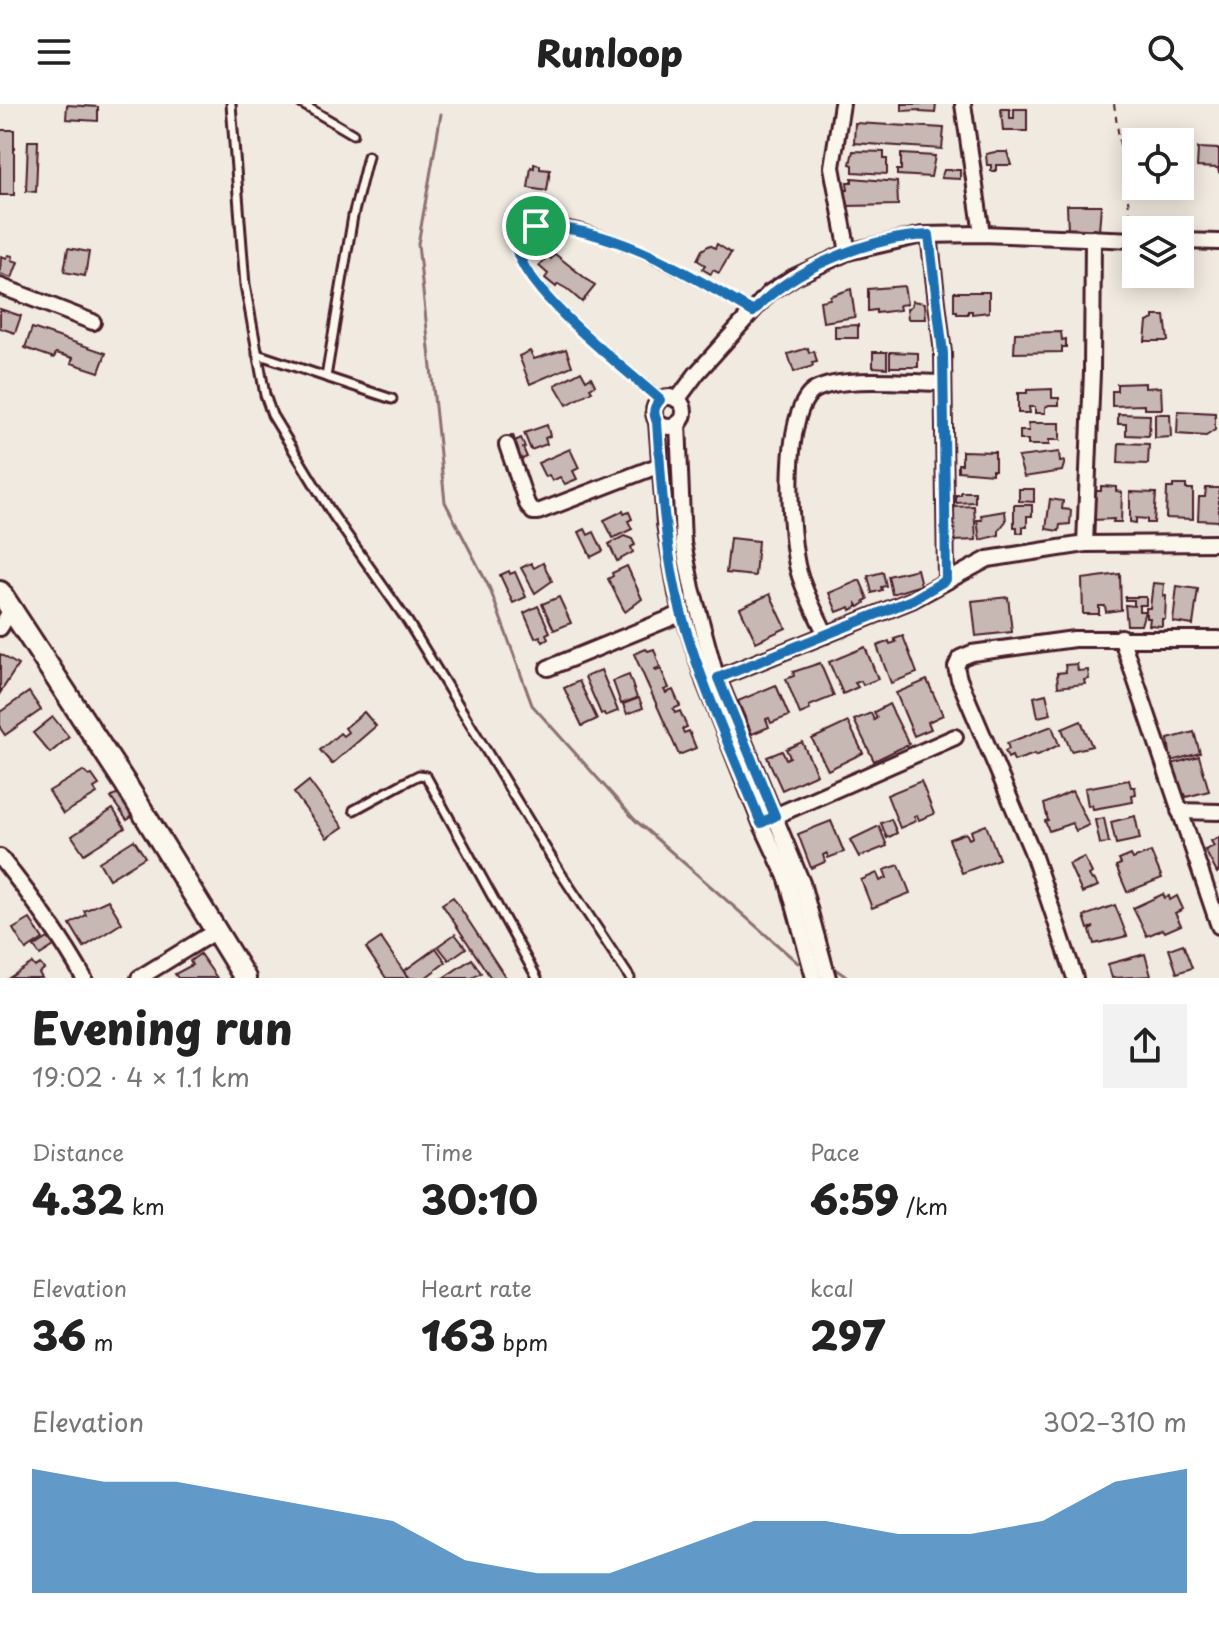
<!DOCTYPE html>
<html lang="en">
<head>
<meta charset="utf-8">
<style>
  :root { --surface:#fff; --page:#f2f2f2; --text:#222; --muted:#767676; --accent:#1f6fb2 }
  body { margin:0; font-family:"Playpen Sans",sans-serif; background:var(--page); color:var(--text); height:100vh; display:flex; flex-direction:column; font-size:30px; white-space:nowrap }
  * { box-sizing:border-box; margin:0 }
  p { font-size:26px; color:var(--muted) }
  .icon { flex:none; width:44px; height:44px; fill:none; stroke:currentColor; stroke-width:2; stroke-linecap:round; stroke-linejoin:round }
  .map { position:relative; height:874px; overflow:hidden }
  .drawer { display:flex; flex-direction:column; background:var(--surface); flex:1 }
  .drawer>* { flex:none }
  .tools { position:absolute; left:1122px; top:24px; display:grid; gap:16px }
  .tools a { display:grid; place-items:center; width:72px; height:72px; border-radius:0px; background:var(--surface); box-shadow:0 4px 20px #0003; font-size:40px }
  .pin { position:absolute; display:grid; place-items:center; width:68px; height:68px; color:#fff; margin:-34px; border:4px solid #fff; border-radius:50%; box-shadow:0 2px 8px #0007 }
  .round { display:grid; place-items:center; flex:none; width:84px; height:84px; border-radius:0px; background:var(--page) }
  .overview { display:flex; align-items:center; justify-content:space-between; height:136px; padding:0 32px }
  h1 { font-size:44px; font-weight:800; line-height:60px }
  .figures { display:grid; grid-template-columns:repeat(3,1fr); gap:12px; height:136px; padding:8px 32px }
  .figures div { display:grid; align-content:center }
  .figures b { font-size:40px; font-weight:800 }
  .figures small { font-size:22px; font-weight:400 }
  .figures p { font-size:22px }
  .chart { height:224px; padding:16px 32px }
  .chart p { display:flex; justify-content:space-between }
  .chart svg { width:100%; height:144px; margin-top:8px; fill:var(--accent); opacity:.7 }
  header { display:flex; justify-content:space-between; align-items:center; height:104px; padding:0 32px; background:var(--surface); font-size:36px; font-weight:800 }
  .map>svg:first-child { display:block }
</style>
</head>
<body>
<header><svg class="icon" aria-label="menu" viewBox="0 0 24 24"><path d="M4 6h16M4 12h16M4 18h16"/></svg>Runloop<svg class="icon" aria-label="search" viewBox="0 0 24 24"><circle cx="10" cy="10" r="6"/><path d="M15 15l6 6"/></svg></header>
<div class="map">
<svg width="1219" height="874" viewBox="0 0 1219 874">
  <rect width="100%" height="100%" fill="#f0eae0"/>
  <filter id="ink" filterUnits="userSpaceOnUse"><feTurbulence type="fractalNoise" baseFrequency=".0125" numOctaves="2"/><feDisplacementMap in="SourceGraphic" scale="16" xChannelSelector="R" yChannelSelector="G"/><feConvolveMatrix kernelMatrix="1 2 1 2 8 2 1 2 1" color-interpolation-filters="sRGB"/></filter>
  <g filter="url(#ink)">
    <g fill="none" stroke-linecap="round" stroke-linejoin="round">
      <g stroke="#8c6f72" stroke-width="3">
        <path d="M441,10L418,140L445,398L490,485L532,601L635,716L798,859"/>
        <path d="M832,863L848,874"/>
      </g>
    </g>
    <g fill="#c8b8b3" stroke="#4a1f2b" stroke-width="2">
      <path d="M902,0H936L935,9L920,8V6L902,7Z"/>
      <path d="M67,1L98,3V17L66,15Z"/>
      <path d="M1001,5H1010V14H1014V5H1027V27H1003Z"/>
      <path d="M855,19L944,24L942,45L854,39Z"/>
      <rect x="0" y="26" width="14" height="65"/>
      <path d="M28,37H38L36,88L26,87Z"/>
      <path d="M1198,44L1219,45V69L1218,64L1197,63Z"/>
      <path d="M853,47L884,48V55H887V70L853,68V61L850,60Z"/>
      <path d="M995,48H1007L1011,61H996V67H991V61H987L986,50Z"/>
      <path d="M901,50L935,52L931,73L897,71V66H901Z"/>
      <path d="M534,60L540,61V65L550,66L547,87L528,84L531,63L534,64Z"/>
      <path d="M944,66H960V75L941,74Z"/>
      <path d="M852,74L897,78L898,101L846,102L845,86H848L847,78H852Z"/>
      <path d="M1067,101H1101L1099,127H1068Z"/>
      <path d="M717,140L731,149L719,169L713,166L711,170L702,165L705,161L697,156L702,146L710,141L715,144Z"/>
      <path d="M68,144L89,148L85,172L64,168Z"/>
      <path d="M555,150L595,182L582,198L567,185L558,180L556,183L545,174L548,170L539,162L548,152L551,155Z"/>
      <path d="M8,151L13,152L12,156L18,158L12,174L0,170L1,152L7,154Z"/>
      <path d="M904,182L907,200L899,201L900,206L876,209V206L868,207V185Z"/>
      <path d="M851,185L855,213L823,218L820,197L830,195V192Z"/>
      <path d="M954,188H989V208L972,210V207H968V210H957V207H954Z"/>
      <path d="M912,197L925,199L926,215H908L907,205L912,201Z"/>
      <path d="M0,205L21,212L15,229L0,224Z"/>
      <path d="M1154,212H1165L1168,237H1145L1147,218L1154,215Z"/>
      <path d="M858,221V234H835V222Z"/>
      <path d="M32,224L106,249L99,268L71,259L73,254L56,249L54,254L25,244Z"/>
      <path d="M1061,228L1062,236L1066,235V243H1062V248L1014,249L1015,229Z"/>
      <path d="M808,244L809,249L814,247L817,258L812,259L813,262L794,268L788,250Z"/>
      <path d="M566,245L572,262L530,280L519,252L530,247L534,255Z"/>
      <path d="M873,248H887V264L873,263Z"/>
      <path d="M890,248L918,249V263H890Z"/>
      <path d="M581,267L586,276L591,273L595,281L590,284L592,287L567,301L555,281Z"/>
      <path d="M1145,279V284L1161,283L1162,305H1144V301L1112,302V287H1117V280Z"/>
      <path d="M1052,285V294H1059V301H1049L1045,303V309H1035V303H1029L1030,309H1018V289H1027V286Z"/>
      <path d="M1178,307L1215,309V326L1206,332L1177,330Z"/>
      <path d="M1118,310L1150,311L1149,332L1126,331V320H1118Z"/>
      <path d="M1155,310H1170L1171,333L1155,334Z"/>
      <path d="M1028,319H1060V336H1049V341H1028V336H1020V327H1029Z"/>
      <path d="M547,321L550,332L545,334L547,340L531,346L524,329Z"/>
      <path d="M513,331L515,337L521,334L525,343L523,344L527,353L520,356L506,334Z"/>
      <path d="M1119,339L1149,340L1148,360L1118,359Z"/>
      <path d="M570,345L579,364L573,367L577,375L565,380L560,373L552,377L549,371L545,373L538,359Z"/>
      <path d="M962,347L995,348V366H992V370L958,367V360H962Z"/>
      <path d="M1059,348L1060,358L1065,357L1062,367L1024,373L1018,353Z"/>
      <path d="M1173,381H1186V385H1193V415L1166,414L1167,384H1173Z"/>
      <path d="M1101,382L1116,383V387L1122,388L1121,418H1113L1114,415L1093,416L1095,387H1101Z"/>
      <path d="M1206,384H1219V417L1198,416L1199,393H1205Z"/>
      <path d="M1019,385H1034V398L1019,397Z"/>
      <path d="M961,388H975V398L956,399V391H961Z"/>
      <path d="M1130,388L1156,389L1154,419H1147V415L1136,414V419L1130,418Z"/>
      <path d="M1050,395L1063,397L1062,405L1071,406L1070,420L1060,421L1059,427L1046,425Z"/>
      <path d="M1014,401H1032V412H1027V423H1023V429H1017V423H1014Z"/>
      <path d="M974,402L976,436L953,437V403Z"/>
      <path d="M623,407L624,410L629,408L632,415L628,417L632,425L613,434L604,416Z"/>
      <path d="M1005,407L1006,417L999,426V431L980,436L977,416H982L981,411Z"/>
      <path d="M585,425L588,431L594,428L603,447L591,453L579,428Z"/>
      <path d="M624,432L632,435L635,441L631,443L633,448L617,457L609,440Z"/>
      <path d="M730,434L758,437L755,472L726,469Z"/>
      <path d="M531,459L534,464L543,459L552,477L535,489L521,464Z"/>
      <path d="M627,462L642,495L625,508L608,475L613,472L612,469Z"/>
      <path d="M917,465L921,481L892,490L888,472Z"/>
      <path d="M509,467L510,470L515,468L526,493L513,499L500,471Z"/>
      <path d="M883,468L886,482L881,483L882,486L872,489L868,472Z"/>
      <path d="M1120,470L1121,506L1106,508L1105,502H1099V510H1083L1082,475Z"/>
      <path d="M860,476L868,495L864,497L865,499L859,503L857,500V503L851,506L850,503L837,508L829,489Z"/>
      <path d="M1153,479L1164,480L1163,492H1166L1165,515H1162V522L1149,521L1150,514H1146V504H1150Z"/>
      <path d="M1177,482L1198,485L1193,521L1173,518Z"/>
      <path d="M770,490L786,524L756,538L740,504Z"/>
      <path d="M559,493L571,519L554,526L542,500Z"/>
      <path d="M1008,493L1012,528L976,532L972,497Z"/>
      <path d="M1125,493H1146V501H1139V507H1145L1141,521H1127L1125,501L1134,502V496H1125Z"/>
      <path d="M538,502L550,528L546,530L548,535L543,538L540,532L535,534L524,509Z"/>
      <path d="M903,532L917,569L891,579L877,542L889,537L890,540L896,538L894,535Z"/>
      <path d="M865,543L878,575L863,581L861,577L855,579L858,583L843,590L829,558Z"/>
      <path d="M646,545L648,547L654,545L660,563L655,565L656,567L661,565L669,584L664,586L666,589L673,586L680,602L673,605L675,609L680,607L687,623L682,625L684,629L689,627L696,644L679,651L634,550Z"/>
      <path d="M0,550L18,561L0,589Z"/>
      <path d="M820,559L834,592L809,602L810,606L800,610L786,575L794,572L793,568Z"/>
      <path d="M1077,560L1078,567L1088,566L1089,575L1084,576L1085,580L1058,583L1057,569L1066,568L1065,561Z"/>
      <path d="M601,566L618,607L605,612L604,609L601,610L585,573Z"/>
      <path d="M629,571L637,594L621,600L613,577Z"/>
      <path d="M927,576L943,611L928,618L931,625L914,632L896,589Z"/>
      <path d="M579,577L597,615L582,622L564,584Z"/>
      <path d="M776,581L789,612L771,619L769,614L766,615L769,623L752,630L738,597Z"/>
      <path d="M29,588L41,606L5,631L0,624V608Z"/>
      <path d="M1046,590L1051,610L1038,613L1034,593Z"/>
      <path d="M639,594L643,604L627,610L623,600Z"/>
      <path d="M889,600L909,640L874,657L854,616L871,609L874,616L877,614L874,608Z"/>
      <path d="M364,608L376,622L332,660L320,646L340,629L343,632L348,628L345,624Z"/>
      <path d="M53,613L69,633L50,649L33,629Z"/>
      <path d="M1081,617L1092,642L1071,647L1062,625Z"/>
      <path d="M848,618L863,649L828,666L812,635Z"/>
      <path d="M1052,622L1059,641L1036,652L1035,650L1014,657L1012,652L1008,654L1005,647L1009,645L1007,639Z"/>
      <path d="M1194,628L1200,649L1171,657L1168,635Z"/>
      <path d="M802,638L817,670L782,686L767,653L782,647L786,655L790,653L786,645Z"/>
      <path d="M1199,652L1209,687L1186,693L1185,690L1181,691L1171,670L1175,669L1172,660Z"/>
      <path d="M83,667L89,672L92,671L99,681L94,684L97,690L63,710L49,687Z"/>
      <path d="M1129,676L1131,683H1135L1136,690L1132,691L1133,698L1093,705L1092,701L1088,702L1085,684Z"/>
      <path d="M309,677L343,723L327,734L294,689Z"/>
      <path d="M921,677L934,710L919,716L917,711L914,712L916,717L900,724L887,691Z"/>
      <path d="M120,687L134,711L127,716L111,694Z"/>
      <path d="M1072,687L1089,721L1076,727L1072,719L1049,727L1045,717L1048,716L1044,700Z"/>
      <path d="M113,705L125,724L84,750L72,732Z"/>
      <path d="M1135,712L1140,735L1116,740L1111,718Z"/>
      <path d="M1104,714L1109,739L1100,740L1095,716Z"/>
      <path d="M891,715L897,729L887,734L881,719Z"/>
      <path d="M831,717L844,748L828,754L827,749L823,751L825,758L811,764L798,730Z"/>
      <path d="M986,721L999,755L962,769L949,735L966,729L969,735L973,733L971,727Z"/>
      <path d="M879,722L887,742L859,753L850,736Z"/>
      <path d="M1219,733V767L1217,769L1205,746L1214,742L1211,737Z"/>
      <path d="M134,736L145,753L109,775L99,758Z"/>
      <path d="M1151,748L1162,774L1127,788L1116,762L1121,760L1119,756L1131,751L1133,755Z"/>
      <path d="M1084,753L1092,769L1089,771L1092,776L1094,775L1098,782L1082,789L1069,760Z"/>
      <path d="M899,761L910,789L872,804L861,776L877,769L880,777L887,774L884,766Z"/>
      <path d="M1163,790L1165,794L1169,792L1170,796L1177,792L1183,805L1175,809L1181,821L1165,828L1163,825L1147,832L1133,804Z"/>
      <path d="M453,793L506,874H491L442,800Z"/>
      <path d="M108,796L122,819L84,843L70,820L86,811L84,807Z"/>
      <path d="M1115,801L1127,832L1094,840L1090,827L1094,823L1088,825L1084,812Z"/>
      <path d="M30,815L43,835L26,846L13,825Z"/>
      <path d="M455,830L466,844L449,856L438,842Z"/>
      <path d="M48,834L54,842L40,851L34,843Z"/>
      <path d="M381,834L408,874H386L366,844Z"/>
      <path d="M1183,840L1192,864L1177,869L1169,845Z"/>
      <path d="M436,844L446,858L425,874H410L404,867Z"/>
      <path d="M200,850L217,874H178L175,870L192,861L190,857Z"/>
      <path d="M1145,850L1151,872L1112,874L1108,860Z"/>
      <path d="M472,855L481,869L472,874H443Z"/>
      <path d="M32,859L35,863L40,860L44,865L39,869L42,874H9Z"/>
    </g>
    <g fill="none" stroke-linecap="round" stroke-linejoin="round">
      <defs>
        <g id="lane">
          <path d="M231,0L245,181L265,291L272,311L333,411L408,518L560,768L630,874"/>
          <path d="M302,0L353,30"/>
          <path d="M257,250L392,295"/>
          <path d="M326,273L353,112L368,52"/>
          <path d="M660,296C622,261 536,196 518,150C516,144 518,138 519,132C524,129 530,124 535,122C583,108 709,182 752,207"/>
          <path d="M354,706L411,675L419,671L426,672L537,874"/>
        </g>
        <g id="street">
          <path d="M842,0L832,63L848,148"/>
          <path d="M963,0L982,130"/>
          <path d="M929,131L943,249L946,476"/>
          <path d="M1180,137L1219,138"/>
          <path d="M0,182L93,218"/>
          <circle cx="669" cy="308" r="15"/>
          <path d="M677,296L697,269L769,189L794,173L848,148L922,131L982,130L1136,136"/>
          <path d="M657,318L665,420L677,490L705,579L761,719L787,775L814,874"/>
          <path d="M678,319L683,439L692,484L714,565L802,779L828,874"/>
          <path d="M507,341L527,400L533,408H538L660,361"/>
          <path d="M1085,440L1092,268L1093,134"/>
          <path d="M0,524L12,504"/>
          <path d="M826,531C817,511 805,490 799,469C789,435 781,305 815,286C842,271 911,279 943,279"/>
          <path d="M1121,533L1219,822"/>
          <path d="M548,564L683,509"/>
          <path d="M713,576L912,496L988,455L1085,440L1219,439"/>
          <path d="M1179,707L1219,708"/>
          <path d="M768,715L955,633"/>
          <path d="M0,753C31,792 60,831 84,874"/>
          <path d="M139,874L217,826"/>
          <path d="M1075,874L1032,747L959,575L956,563L960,554L972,549L1074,535H1219"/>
        </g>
        <path id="secondary" d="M0,488L125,679L245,874"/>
      </defs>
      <use href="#lane" stroke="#4a1f2b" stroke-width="13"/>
      <use href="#street" stroke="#4a1f2b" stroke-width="20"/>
      <use href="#secondary" stroke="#4a1f2b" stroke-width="26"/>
      <path stroke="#4a1f2b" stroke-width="2" stroke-dasharray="6 6" stroke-linecap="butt" d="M1114,0L1132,123"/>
      <use href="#lane" stroke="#fbf7ec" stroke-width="7"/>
      <use href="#street" stroke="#fbf7ec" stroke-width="14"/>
      <use href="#secondary" stroke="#fbf7ec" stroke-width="20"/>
    </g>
  </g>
  <g fill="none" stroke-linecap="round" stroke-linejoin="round" filter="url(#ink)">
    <defs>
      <path id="route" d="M536,122C614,123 687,169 753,208C792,164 870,133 929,131L943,249L946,476L912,496L718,574L775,712L761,719C731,644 694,567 676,488C664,432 661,375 657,318C653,309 653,304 660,296C622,262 535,196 518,150C516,144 518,138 519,132Z"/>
    </defs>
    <use href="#route" stroke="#fff" stroke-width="16"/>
    <use href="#route" stroke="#1f6fb2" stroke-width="10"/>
  </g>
</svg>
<div class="tools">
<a><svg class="icon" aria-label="locate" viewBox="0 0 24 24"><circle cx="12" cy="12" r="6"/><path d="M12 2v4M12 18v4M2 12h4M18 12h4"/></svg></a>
<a><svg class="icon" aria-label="layers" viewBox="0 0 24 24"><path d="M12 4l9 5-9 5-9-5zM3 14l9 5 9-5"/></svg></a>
</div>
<div class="pin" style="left:536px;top:122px;background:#1e9e55"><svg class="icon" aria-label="arrive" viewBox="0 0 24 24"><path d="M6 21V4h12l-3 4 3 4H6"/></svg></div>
</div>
<section class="drawer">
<div class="overview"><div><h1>Evening run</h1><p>19:02 · 4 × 1.1 km</p></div><a class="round"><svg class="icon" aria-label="share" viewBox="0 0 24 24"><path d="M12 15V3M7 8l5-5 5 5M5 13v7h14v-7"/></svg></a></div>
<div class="figures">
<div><p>Distance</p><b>4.32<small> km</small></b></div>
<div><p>Time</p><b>30:10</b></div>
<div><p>Pace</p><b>6:59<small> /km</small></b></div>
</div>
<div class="figures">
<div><p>Elevation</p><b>36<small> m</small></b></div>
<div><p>Heart rate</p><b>163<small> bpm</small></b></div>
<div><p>kcal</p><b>297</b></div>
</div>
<div class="chart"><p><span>Elevation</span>302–310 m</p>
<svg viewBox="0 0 160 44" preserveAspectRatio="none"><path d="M0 44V6L10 10L20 10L30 14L40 18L50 22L60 34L70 38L80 38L90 30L100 22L110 22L120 26L130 26L140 22L150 10L160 6V44z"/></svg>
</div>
</section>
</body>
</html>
